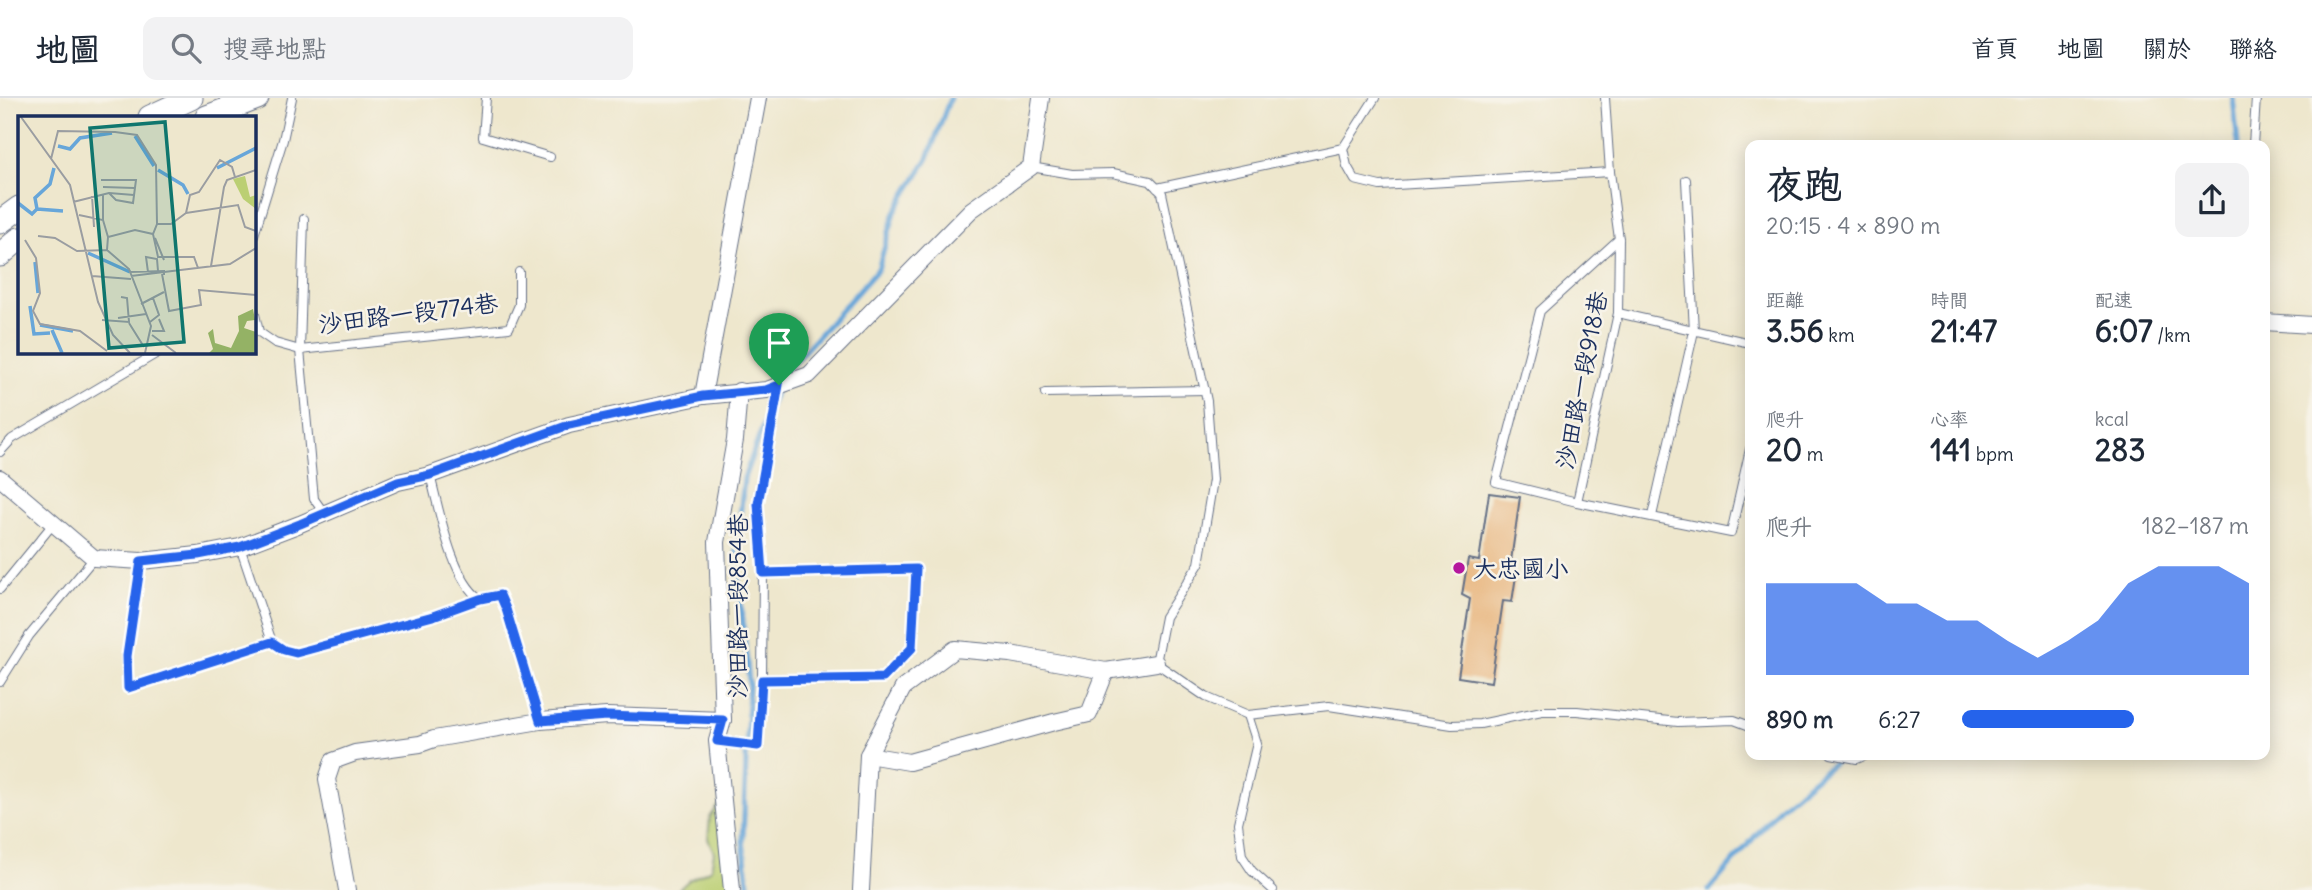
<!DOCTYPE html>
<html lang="zh-TW">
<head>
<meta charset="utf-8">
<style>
  :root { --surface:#fff; --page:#f2f2f3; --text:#1f2937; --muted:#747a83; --line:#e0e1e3; --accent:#2563eb }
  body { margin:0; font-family:Delius,"LXGW WenKai TC",sans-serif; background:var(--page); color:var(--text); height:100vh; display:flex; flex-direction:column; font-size:26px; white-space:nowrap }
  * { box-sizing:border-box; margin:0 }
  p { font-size:23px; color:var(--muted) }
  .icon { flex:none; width:38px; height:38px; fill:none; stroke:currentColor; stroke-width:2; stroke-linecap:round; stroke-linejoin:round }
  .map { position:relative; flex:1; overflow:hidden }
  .panel { position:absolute; left:1745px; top:42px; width:525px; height:620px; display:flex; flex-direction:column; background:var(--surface); border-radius:14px; box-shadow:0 4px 18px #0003 }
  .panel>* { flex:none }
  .pin { position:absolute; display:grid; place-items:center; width:60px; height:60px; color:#fff; margin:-72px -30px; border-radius:50% 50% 50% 0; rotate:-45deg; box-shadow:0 0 7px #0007 }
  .pin .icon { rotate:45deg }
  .round { display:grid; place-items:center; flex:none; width:74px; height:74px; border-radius:14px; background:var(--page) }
  .headline { display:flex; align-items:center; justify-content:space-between; height:119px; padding:0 21px }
  h1 { font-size:38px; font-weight:700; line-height:52px }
  .metrics { display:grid; grid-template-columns:repeat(3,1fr); gap:10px; height:119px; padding:7px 21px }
  .metrics div { display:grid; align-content:center }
  .metrics b { font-size:30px; font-weight:700 }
  .metrics small { font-size:19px; font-weight:400 }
  .metrics p { font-size:19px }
  .chart { height:196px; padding:14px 21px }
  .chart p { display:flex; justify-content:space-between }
  .chart svg { width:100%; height:126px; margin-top:7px; fill:var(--accent); opacity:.7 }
  ul { padding:0 21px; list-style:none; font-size:23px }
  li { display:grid; grid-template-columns:112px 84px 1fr; align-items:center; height:52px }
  li i { height:18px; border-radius:9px; background:var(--accent) }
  header { display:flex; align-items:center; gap:42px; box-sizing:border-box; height:98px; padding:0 35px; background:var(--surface); border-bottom:2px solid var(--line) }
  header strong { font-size:33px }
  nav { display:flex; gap:38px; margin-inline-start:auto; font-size:24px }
  .search { width:490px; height:63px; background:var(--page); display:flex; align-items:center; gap:18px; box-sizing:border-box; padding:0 24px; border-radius:14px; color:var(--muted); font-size:26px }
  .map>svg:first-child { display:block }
</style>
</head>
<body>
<header>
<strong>地圖</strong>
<div class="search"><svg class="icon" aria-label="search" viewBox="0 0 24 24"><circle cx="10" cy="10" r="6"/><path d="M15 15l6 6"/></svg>搜尋地點</div>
<nav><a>首頁</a><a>地圖</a><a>關於</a><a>聯絡</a></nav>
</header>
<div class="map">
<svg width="2312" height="792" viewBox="0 0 2312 792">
  <rect width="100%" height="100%" fill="#f7f3e8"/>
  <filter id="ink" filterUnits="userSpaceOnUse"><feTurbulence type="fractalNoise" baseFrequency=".0143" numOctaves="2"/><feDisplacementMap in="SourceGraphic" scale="14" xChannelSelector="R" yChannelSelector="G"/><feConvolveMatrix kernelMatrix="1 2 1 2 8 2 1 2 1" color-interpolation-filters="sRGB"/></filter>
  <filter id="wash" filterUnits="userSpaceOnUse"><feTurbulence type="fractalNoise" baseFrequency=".00686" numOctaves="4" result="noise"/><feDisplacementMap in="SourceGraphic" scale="28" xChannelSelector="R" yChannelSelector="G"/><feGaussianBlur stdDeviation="1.57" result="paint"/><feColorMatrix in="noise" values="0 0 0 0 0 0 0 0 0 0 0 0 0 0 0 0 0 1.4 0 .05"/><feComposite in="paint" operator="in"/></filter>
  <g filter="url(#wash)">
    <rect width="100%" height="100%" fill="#eee7cd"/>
    <path fill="#bbcf73" stroke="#6b7f68" stroke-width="2" d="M719,707L737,792H678L689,782L711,771L714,754L708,741L710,719Z"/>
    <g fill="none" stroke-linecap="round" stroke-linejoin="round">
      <g stroke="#67a6d9" stroke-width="5">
        <path d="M2233,0L2238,47"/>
        <path d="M778,285L781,279L878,171L895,114L928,60L950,0"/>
        <path d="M749,792L743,743L749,584L736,459L744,380L775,295"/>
        <path d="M1709,792L1781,708L1842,658"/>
      </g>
    </g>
    <g id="blocks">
      <path fill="#e8b67f" d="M1489,395L1520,399L1509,477L1516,478L1512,504L1503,503L1491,584L1458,579L1470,501L1462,497L1468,461L1479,463Z"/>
    </g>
  </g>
  <g filter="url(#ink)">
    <use href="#blocks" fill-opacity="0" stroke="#656f85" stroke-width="2"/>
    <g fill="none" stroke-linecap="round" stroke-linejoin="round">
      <defs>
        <g id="service">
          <path d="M486,0L483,39L550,59"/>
          <path d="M2253,47L2256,0"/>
          <path d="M1343,50L1347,68L1355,82L1380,88L1610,74"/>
          <path d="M1031,69L1072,76L1113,75L1150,83L1162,95L1207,303L1213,382L1199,466L1165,519L1156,565L1206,599L1248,617L1329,608L1452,627L1480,626L1542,613H1577L1678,624L1734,622L1750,628"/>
          <path d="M1157,90L1343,50L1375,0"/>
          <path d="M304,121L300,252L314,401L324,415"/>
          <path d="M254,137L283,42L292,0"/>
          <path d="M1619,141L1540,213L1496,384L1577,404L1731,435L1750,351"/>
          <path d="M254,212L259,234L275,245L300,252L509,230L519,207V174"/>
          <path d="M1618,215L1750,245"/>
          <path d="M1045,295L1205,292"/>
          <path d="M0,354L12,341L159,254"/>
          <path d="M430,377C439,410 451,481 480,501L500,497L506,511L540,623"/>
          <path d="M1577,404L1618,215L1619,141L1610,74L1605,0"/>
          <path d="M1652,418L1694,233L1686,82"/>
          <path d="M240,449L272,544L284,552L296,555L433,518L480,501"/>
          <path d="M141,463L127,558L128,590L272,544"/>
          <path d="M0,491L53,426"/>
          <path d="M762,581L883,580L912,550L916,471L763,475"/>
          <path d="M0,584L29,538L94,460"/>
          <path d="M1248,617L1257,645L1238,725L1242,758L1252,773L1273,792"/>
          <path d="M717,643L758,648L762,581L763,475L758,406L779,287"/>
          <path d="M1831,656L1857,661L1869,656"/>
        </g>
        <g id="minor">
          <path d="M2264,224L2312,227"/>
          <path d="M703,298L758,0"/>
          <path d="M0,380L94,460L141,463L198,457L240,449L300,426L398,384L430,377L569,327L703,298L767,292L809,277L971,112L1031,69L1041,0"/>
          <path d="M868,657L909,664L1054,624L1089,616L1106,573"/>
          <path d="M347,792L327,681L333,663L355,655L420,646L434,641L540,623L607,618L723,622"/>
          <path d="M732,792L717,643L723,622L717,444L735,342L739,293"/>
          <path d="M861,792L868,657L903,590L955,551L1010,556L1106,573L1156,565"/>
        </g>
        <g id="primary">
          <path d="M150,19L191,0"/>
          <path d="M207,19L257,0"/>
          <path d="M0,124L19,110"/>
          <path d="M0,157L19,141"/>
        </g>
      </defs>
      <use href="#service" stroke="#656f85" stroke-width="10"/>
      <use href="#minor" stroke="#656f85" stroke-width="18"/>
      <use href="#primary" stroke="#656f85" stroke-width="25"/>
      <use href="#service" stroke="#fff" stroke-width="8"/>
      <use href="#minor" stroke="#fff" stroke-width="16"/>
      <use href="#primary" stroke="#fff" stroke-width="23"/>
    </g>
  </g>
  <g fill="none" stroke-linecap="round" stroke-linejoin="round" filter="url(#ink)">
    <defs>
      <path id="route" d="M779,287L758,406L763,475L916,471L912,550L883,580L762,582L758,648L717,643L723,622L607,618L540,623L506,511L500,497L480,501L433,518L296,555L284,552L272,544L128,590L127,558L141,463L198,457L240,449L300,426L398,384L430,377L569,327L703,298L766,292Z"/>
    </defs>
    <use href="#route" stroke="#fff" stroke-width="14"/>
    <use href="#route" stroke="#2563eb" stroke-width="9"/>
  </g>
  <circle fill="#b5179e" stroke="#f7f3e8" stroke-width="2.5" cx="1459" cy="470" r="7"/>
  <g text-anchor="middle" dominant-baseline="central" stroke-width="5" stroke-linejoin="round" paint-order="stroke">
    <g font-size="24" fill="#1b2f5e" stroke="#f7f3e8">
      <text transform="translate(408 215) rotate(-7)">沙田路一段774巷</text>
      <text transform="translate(1581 282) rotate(-79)">沙田路一段918巷</text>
      <text transform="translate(737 508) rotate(-90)">沙田路一段854巷</text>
    </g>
    <g font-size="24" fill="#1b2f5e" stroke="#f7f3e8" text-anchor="start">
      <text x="1473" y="470">大忠國小</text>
    </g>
  </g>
  <g transform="translate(18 18)">
    <rect width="238" height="238" fill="#eee7cd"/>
    <path d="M227,60L232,81L238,79V93L225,83L215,63Z" fill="#bbcf73"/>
    <path d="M235,193L237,204L229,205L226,212L238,216V237H191L195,233L190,217L195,213L197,227L213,232L221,215L220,200Z" fill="#94b265"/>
    <path fill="none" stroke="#67a6d9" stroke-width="3.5" d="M117,20L136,50M40,30L52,33L62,22L94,17M199,52L238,32M140,54L165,69L170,78M0,87L14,98L19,93L17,82L32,68L36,52M19,93L45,95M70,137L112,156M17,146L20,177M12,190L16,218L32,217M22,209L55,215M34,214L44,237"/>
    <path fill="none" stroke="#9a9da1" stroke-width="2" d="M3,1L52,69L80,186L95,219L112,237M33,43L40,15L97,16L119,19L138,49L139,108L135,118L117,114L90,121L89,134M83,64H118L115,87L98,84L91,77M85,71L117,72M85,79V104M74,80L76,111M55,86L91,77L116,79M168,97L220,89L227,111L238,115M61,99L85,104L90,121M139,108H153L168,97L172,79L181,76L202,44L214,51L217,61M135,118L140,141H176L180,152M20,120L37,122L59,135L89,134L111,153L133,210L127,237M137,122L146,144M7,124L18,142L22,177L15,195L22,208L62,215L89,235M193,150L206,71L209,64L238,54M112,156L146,155V159M130,156L128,141L139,143L140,155M144,158L151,195L183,189L181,174L238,179M74,160L113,163M113,160L212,148L238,132M123,188L146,176M100,202L128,198M84,204L111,206L109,182L103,181M132,206L141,199L135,182M111,207L126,231M134,215H146L141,203M134,219L158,237"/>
    <path fill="#0f766e" fill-opacity="0.15" stroke="#0f766e" stroke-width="3.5" d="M147,6L166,226L91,232L72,12Z"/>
    <rect width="238" height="238" fill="none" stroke="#1b2f5e" stroke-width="3.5"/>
  </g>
</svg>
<div class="pin" style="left:779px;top:287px;background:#1e9e55"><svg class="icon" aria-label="arrive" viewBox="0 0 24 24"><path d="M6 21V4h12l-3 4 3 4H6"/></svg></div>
<section class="panel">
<div class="headline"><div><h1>夜跑</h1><p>20:15 · 4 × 890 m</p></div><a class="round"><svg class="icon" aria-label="share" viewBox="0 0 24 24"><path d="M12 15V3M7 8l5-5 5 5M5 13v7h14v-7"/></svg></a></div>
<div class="metrics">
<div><p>距離</p><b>3.56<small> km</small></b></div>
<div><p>時間</p><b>21:47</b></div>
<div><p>配速</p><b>6:07<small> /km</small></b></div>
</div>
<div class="metrics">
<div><p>爬升</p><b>20<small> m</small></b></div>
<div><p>心率</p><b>141<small> bpm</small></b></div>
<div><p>kcal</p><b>283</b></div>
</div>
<div class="chart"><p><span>爬升</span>182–187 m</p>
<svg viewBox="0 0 160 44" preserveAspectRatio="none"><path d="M0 44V12L10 12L20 12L30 12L40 19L50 19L60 25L70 25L80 32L90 38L100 32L110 25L120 12L130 6L140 6L150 6L160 12V44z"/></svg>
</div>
<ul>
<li><b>890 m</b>6:27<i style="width:60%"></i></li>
</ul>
</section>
</div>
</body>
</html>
